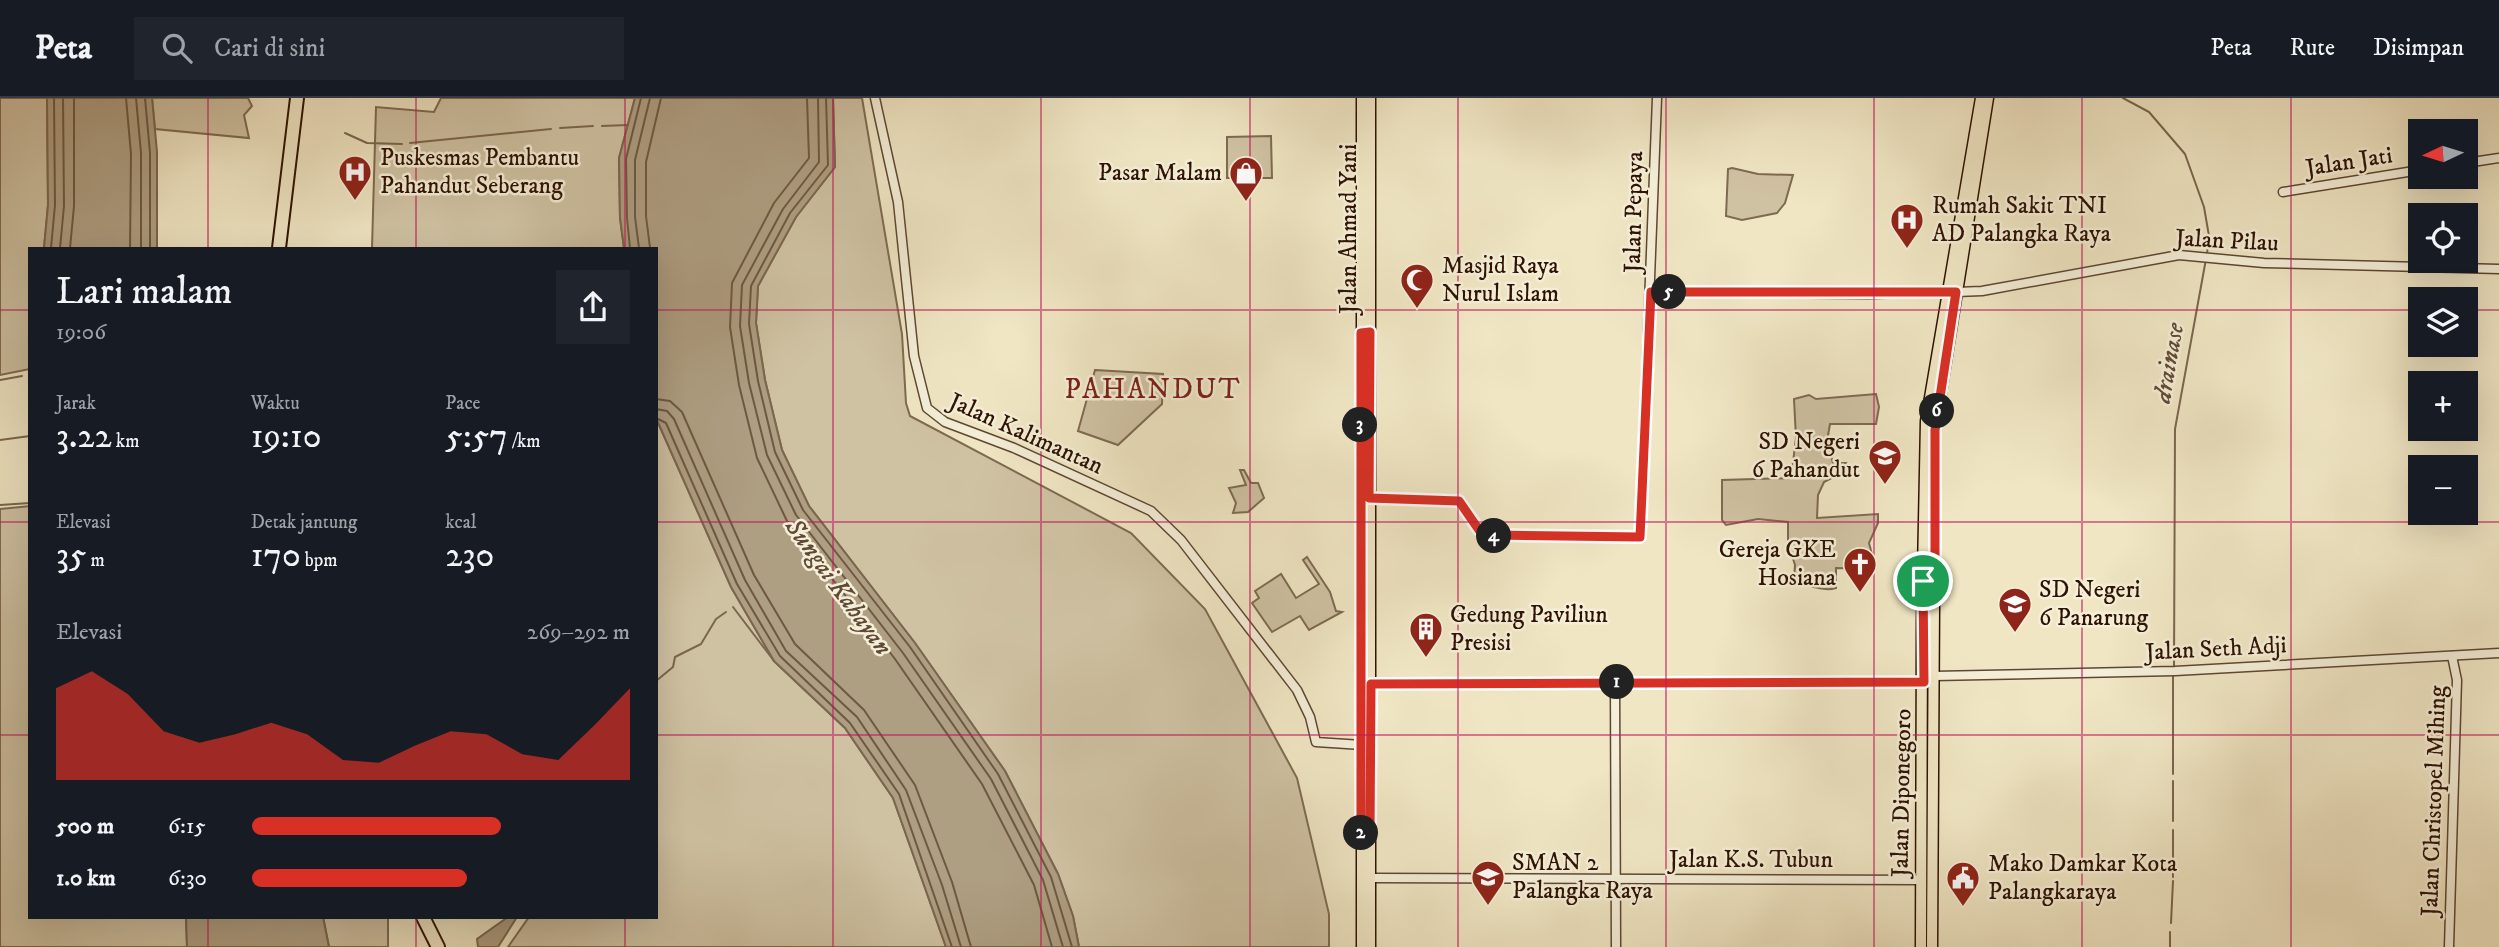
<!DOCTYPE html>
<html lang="id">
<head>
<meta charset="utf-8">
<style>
  :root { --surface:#171b24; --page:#20242c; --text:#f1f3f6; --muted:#9ea1a6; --line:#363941; --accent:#d93025 }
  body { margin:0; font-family:"IM FELL DW Pica",serif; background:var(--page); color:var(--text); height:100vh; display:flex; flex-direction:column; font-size:26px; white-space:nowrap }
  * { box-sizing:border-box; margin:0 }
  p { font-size:23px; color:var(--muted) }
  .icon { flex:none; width:38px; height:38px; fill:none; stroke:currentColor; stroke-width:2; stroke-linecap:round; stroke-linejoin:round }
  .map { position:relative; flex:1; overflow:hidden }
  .panel { position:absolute; left:28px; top:149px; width:630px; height:672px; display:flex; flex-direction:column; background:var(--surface); border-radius:0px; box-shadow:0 7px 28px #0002 }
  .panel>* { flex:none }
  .needle { width:46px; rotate:266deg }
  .fabs { position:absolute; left:2408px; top:21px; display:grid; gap:14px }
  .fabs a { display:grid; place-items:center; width:70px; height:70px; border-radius:0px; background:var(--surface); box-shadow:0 7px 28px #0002; font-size:35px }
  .pin { position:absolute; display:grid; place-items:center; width:60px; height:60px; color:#fff; margin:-30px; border:4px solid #fff; border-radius:50%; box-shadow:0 2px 7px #0007 }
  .km { position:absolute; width:35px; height:35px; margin:-18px; border-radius:50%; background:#222; color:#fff; font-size:19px; line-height:35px; text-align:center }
  .round { display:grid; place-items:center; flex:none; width:74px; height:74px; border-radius:0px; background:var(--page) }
  .overview { display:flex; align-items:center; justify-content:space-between; height:119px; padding:0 28px }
  h1 { font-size:38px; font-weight:600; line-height:52px }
  .metrics { display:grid; grid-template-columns:repeat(3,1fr); gap:10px; height:119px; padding:7px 28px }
  .metrics div { display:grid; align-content:center }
  .metrics b { font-size:35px; font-weight:600 }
  .metrics small { font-size:19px; font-weight:400 }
  .metrics p { font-size:19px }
  .chart { height:196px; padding:14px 28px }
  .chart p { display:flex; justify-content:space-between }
  .chart svg { width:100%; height:126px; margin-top:7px; fill:var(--accent); opacity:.7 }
  ul { padding:0 28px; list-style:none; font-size:23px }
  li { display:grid; grid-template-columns:112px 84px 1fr; align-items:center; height:52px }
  li i { height:18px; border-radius:9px; background:var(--accent) }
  header { display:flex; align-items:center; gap:42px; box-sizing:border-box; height:98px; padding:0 35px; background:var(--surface); border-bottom:2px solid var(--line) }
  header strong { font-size:33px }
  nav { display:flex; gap:38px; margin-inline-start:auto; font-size:24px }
  .search { width:490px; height:63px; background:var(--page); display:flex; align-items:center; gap:18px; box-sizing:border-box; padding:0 24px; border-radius:0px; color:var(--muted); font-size:26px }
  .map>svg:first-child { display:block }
</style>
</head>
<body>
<header>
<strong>Peta</strong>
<div class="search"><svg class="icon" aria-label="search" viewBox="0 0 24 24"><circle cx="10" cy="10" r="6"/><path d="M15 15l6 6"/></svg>Cari di sini</div>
<nav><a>Peta</a><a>Rute</a><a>Disimpan</a></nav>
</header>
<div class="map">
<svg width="2499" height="849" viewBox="0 0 2499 849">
  <rect width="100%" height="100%" fill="#f0e6c4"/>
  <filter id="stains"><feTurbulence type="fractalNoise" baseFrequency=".00286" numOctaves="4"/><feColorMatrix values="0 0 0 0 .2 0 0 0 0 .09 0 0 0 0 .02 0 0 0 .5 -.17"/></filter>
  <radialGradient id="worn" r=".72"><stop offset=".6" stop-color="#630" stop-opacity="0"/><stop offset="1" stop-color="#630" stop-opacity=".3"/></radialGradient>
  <g fill="#cfc2a3" stroke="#7e6a52" stroke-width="2">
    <path d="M0,0H47L48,107L44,150H30V271L0,277Z"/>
    <path d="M152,0H248L252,8L244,17L249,40L155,31Z"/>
    <path d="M441,0H635L619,60L620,120L624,150H372L376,9L434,14Z"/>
    <path d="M833,0H862L902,236L906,305L910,318L1131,435L1205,511L1297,680L1329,816V849H1079L1073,818L1058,776L1005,673L915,545L809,408L782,352L765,282L756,225L758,188L796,119L835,69Z"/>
    <path d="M1271,38L1272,80H1227V39Z"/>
    <path d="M1732,70L1758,76L1793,77L1785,105L1777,115L1742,122L1726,118L1728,71Z"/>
    <path d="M1095,272L1163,276L1162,306L1118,347L1078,333Z"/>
    <path d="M1876,296L1879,309L1876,326H1830L1827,343L1833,365H1846L1843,374L1824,384L1818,397L1817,420L1878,416V425L1869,445L1873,460L1872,471L1836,470V490C1824,494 1803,487 1794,480L1795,467L1788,445V424L1758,421L1726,427L1722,422V382L1791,380L1796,340L1794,301L1809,297L1816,301Z"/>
    <path d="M656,320L731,489L774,563L845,630L893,700L946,849H508L529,819H656Z"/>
    <path d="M1240,372H1244L1251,385H1258L1264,400L1248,414L1233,415L1236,405L1229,390L1246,387Z"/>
    <path d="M30,408V819H186L187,849H0V411Z"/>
    <path d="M1307,459L1330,494L1336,513L1342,514L1309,532L1300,518L1272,534L1252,505L1259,500L1255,493L1281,476L1296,500L1319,486L1303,462Z"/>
    <path d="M323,819H388V849H329Z"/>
  </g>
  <g fill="#ae9e82" stroke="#7b664e" stroke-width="2">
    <path d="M47,0H152L157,54V150H44L48,107Z"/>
    <path d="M635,0H833L835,69L796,119L758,188L756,225L765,282L782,352L809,408L915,545L1005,673L1058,776L1073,818L1079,849H946L893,700L845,630L774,563L731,489L656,320V150H624L620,120L619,60Z"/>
    <path d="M186,819H323L329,849H187Z"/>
    <path d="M508,819H517L498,849H478L477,841Z"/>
  </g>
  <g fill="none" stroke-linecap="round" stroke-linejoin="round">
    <g stroke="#6e5842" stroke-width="2">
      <path d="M126,0L131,56L130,150"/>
      <path d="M136,0L141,55V150"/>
      <path d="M145,0L150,55V150"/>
      <path d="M807,0L809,60L774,105L732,185L730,229L739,287L757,360L787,423L895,561L982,686L1034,787L1052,849"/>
      <path d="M818,0L819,64L783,111L742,187L740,228L749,285L767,357L796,417L903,555L991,681L1043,782L1063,849"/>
      <path d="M826,0L828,67L790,115L751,188L749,226L758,283L775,354L803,412L910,549L998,676L1051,779L1072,849"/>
      <path d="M51,150L55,107L54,0"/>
      <path d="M60,150L64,108L63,0"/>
      <path d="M70,150L74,108V0"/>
      <path d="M630,150L627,120L626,61L641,0"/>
      <path d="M639,150L635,119V62L650,0"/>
      <path d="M650,150L646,118V64L661,0"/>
      <path d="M656,301L670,303L682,314L754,477L795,546L864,612L915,687L952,784L971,849"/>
      <path d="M656,311L667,313L674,321L745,482L786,553L857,619L906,692L942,787L961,849"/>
      <path d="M656,320L666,325L737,486L780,558L850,625L899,696L952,849"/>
    </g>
    <g stroke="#7b664e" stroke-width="2">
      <path d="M2123,0L2149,14L2185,56L2204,109L2209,138L2207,156"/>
      <path d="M602,28L628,27"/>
      <path d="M560,30L593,28"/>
      <path d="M345,35L367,45L402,46"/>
      <path d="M410,45L551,31"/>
      <path d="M0,282L22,278"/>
      <path d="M0,342L30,338"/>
      <path d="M0,407L30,405"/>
      <path d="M733,509L774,563"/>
      <path d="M2174,569L2175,331L2206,161"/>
      <path d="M656,583L673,569L675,559L701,546L716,521L726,514"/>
      <path d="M2173,676V578"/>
      <path d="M2173,683V723"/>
      <path d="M2173,732V779"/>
      <path d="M2171,825L2173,783"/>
      <path d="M2170,834V849"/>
    </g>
    <defs>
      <g id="minor">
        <path d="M875,0L898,104L914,258L927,310L945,324L1014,350L1151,413L1181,442L1297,592L1310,619L1316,644L1362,647"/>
        <path d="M2466,65L2499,60"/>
        <path d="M2283,94L2420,72"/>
        <path d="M1651,194L1868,196L1947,194"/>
        <path d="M1956,194L1982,193L2179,157L2264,165L2499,171"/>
        <path d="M1369,400L1459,403L1479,432L1490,437L1640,438L1657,0"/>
        <path d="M1934,578L2175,573L2499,555"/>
        <path d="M1615,584L1616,849"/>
        <path d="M1371,586L1924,584"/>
        <path d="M1371,780L1922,782"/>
        <path d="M2449,849L2457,582L2452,558"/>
      </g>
      <g id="major">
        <path d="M1370,0V849"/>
        <path d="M1362,849V0"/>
        <path d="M1921,849L1922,523L1926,323L1981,0"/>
        <path d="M1932,849L1935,332L1988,0"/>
      </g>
      <g id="highway">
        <path d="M279,150L297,0"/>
        <path d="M423,819L438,849"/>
      </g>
    </defs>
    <use href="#minor" stroke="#5e4732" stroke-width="11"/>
    <use href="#major" stroke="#2e1201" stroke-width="13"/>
    <use href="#highway" stroke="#2e1201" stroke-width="16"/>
    <use href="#minor" stroke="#f5efd9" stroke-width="8"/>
    <use href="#major" stroke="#f0e6c4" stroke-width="10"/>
    <use href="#highway" stroke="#f0e6c4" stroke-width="12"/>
  </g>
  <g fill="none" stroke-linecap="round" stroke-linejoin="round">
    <defs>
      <path id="route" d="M1651,194H1956L1935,332V483H1923L1924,584L1371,586L1370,737H1361V235L1370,234L1369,400L1459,403L1479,432L1490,437L1640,439Z"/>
    </defs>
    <use href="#route" stroke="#fff" stroke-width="14"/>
    <use href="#route" stroke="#d93025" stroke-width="9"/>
  </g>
  <path fill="none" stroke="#c2185b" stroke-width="2" stroke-opacity="0.55" d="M208,0V150M416,0V150M625,0V150M833,0V849M1041,0V849M1250,0V849M1458,0V849M1666,0V849M1874,0V849M2082,0V849M2291,0V849M0,212H30M656,212H2420M2466,212H2499M0,424H30M656,424H2499M0,637H30M656,637H2499M208,819V849M416,819V849M625,819V849"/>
  <defs>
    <symbol id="hospital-pin" viewBox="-11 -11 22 30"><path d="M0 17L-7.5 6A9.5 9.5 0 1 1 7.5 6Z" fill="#8f2418" stroke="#f5efd9"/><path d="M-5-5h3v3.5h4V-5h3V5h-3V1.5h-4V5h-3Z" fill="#fff"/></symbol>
    <symbol id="shop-pin" viewBox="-11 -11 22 30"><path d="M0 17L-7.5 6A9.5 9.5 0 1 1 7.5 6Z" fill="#8f2418" stroke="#f5efd9"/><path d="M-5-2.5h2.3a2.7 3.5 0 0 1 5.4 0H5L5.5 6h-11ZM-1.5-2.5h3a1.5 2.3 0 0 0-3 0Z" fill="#fff"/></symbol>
    <symbol id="mosque-pin" viewBox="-11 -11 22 30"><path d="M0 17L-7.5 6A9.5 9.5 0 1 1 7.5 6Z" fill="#8f2418" stroke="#f5efd9"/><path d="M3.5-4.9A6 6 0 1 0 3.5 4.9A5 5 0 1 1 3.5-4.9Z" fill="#fff"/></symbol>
    <symbol id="school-pin" viewBox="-11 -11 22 30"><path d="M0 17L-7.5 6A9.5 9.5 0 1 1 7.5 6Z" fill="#8f2418" stroke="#f5efd9"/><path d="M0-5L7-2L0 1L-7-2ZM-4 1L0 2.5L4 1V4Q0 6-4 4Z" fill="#fff"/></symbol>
    <symbol id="church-pin" viewBox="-11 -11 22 30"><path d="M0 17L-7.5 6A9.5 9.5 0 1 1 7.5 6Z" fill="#8f2418" stroke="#f5efd9"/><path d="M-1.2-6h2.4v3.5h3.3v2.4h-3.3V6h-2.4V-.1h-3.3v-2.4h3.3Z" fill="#fff"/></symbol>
    <symbol id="building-pin" viewBox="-11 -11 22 30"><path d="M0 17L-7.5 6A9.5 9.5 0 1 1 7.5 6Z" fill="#8f2418" stroke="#f5efd9"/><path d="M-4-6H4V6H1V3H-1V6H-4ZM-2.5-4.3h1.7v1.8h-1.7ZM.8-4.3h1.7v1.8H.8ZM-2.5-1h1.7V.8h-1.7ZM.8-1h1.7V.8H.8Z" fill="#fff"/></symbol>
    <symbol id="civic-pin" viewBox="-11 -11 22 30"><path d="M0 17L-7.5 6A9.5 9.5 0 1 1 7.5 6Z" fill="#8f2418" stroke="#f5efd9"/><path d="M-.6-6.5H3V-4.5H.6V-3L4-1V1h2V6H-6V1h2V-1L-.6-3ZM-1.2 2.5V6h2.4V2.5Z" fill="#fff"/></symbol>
  </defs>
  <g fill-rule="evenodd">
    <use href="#hospital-pin" x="336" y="55" width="38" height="52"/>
    <use href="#shop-pin" x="1227" y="56" width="38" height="52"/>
    <use href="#hospital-pin" x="1888" y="103" width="38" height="52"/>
    <use href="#mosque-pin" x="1398" y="163" width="38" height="52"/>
    <use href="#school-pin" x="1866" y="339" width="38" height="52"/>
    <use href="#church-pin" x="1841" y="447" width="38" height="52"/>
    <use href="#school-pin" x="1996" y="487" width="38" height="52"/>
    <use href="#building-pin" x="1407" y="512" width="38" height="52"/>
    <use href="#school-pin" x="1469" y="760" width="38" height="52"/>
    <use href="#civic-pin" x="1944" y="761" width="38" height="52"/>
  </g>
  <g text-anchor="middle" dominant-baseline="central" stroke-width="5" stroke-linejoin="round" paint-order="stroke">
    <g font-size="24" fill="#2e1201" stroke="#f5efd9" text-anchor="start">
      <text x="380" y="60">Puskesmas Pembantu<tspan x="380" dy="28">Pahandut Seberang</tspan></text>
      <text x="1222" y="75" text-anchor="end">Pasar Malam</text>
      <text x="1932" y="108">Rumah Sakit TNI<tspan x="1932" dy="28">AD Palangka Raya</tspan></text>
      <text x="1442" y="168">Masjid Raya<tspan x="1442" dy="28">Nurul Islam</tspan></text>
      <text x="1860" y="344" text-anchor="end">SD Negeri<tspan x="1860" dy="28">6 Pahandut</tspan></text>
      <text x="1836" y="452" text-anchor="end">Gereja GKE<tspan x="1836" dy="28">Hosiana</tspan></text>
      <text x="2039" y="492">SD Negeri<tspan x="2039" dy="28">6 Panarung</tspan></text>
      <text x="1450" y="517">Gedung Paviliun<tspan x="1450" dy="28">Presisi</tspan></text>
      <text x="1512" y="765">SMAN 2<tspan x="1512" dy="28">Palangka Raya</tspan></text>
      <text x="1988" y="766">Mako Damkar Kota<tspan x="1988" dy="28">Palangkaraya</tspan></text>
    </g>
    <g font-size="24" fill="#2e1201" stroke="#f5efd9">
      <text transform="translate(2349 64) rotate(-9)">Jalan Jati</text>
      <text transform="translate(1634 114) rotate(-89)">Jalan Pepaya</text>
      <text transform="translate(1349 131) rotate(-90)">Jalan Ahmad Yani</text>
      <text transform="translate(2227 143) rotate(3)">Jalan Pilau</text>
      <text transform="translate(1026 336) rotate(24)">Jalan Kalimantan</text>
      <text transform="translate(2216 551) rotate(-3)">Jalan Seth Adji</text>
      <text transform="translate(1902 695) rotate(-89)">Jalan Diponegoro</text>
      <text transform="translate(2434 703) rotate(-88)">Jalan Christopel Mihing</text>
      <text x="1751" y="762">Jalan K.S. Tubun</text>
    </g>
    <g font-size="26" font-style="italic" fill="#614a35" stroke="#f5efd9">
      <text transform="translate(2169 265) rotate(-80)">drainase</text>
      <text transform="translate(838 489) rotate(54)">Sungai Kahayan</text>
    </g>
    <g font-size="28" letter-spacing="2" fill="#7a1f14" stroke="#f5efd9">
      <text x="1153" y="291">PAHANDUT</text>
    </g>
  </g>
  <rect width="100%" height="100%" filter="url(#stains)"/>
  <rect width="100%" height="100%" fill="url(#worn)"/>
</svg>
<div class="fabs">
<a><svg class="needle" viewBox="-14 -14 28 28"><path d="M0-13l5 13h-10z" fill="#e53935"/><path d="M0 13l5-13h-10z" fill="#9ea1a6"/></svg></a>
<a><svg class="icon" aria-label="locate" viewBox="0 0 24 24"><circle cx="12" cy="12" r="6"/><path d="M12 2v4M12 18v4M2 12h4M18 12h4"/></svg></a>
<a><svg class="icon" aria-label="layers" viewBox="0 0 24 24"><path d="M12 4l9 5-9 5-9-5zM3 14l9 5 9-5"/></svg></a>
<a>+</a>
<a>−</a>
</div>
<div class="pin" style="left:1923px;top:483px;background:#1e9e55"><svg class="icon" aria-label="arrive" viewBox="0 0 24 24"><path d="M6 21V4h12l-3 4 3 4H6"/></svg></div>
<b class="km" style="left:1617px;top:584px">1</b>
<b class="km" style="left:1361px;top:735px">2</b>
<b class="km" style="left:1360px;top:327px">3</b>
<b class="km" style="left:1494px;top:438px">4</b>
<b class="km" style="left:1669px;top:194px">5</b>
<b class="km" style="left:1937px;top:313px">6</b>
<section class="panel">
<div class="overview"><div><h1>Lari malam</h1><p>19:06</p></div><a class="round"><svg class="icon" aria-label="share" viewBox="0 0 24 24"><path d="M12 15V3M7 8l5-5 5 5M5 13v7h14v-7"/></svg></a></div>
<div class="metrics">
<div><p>Jarak</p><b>3.22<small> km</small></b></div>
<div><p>Waktu</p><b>19:10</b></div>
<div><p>Pace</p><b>5:57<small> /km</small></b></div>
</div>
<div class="metrics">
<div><p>Elevasi</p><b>35<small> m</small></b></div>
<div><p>Detak jantung</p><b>170<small> bpm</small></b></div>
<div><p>kcal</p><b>230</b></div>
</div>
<div class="chart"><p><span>Elevasi</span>269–292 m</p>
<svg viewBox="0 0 160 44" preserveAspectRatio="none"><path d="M0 44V12L10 6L20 14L30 27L40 31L50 28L60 24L70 28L80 37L90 38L100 32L110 27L120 28L130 35L140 37L150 25L160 12V44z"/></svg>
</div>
<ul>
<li><b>500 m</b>6:15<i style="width:66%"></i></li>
<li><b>1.0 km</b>6:30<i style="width:57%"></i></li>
</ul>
</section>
</div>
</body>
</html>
